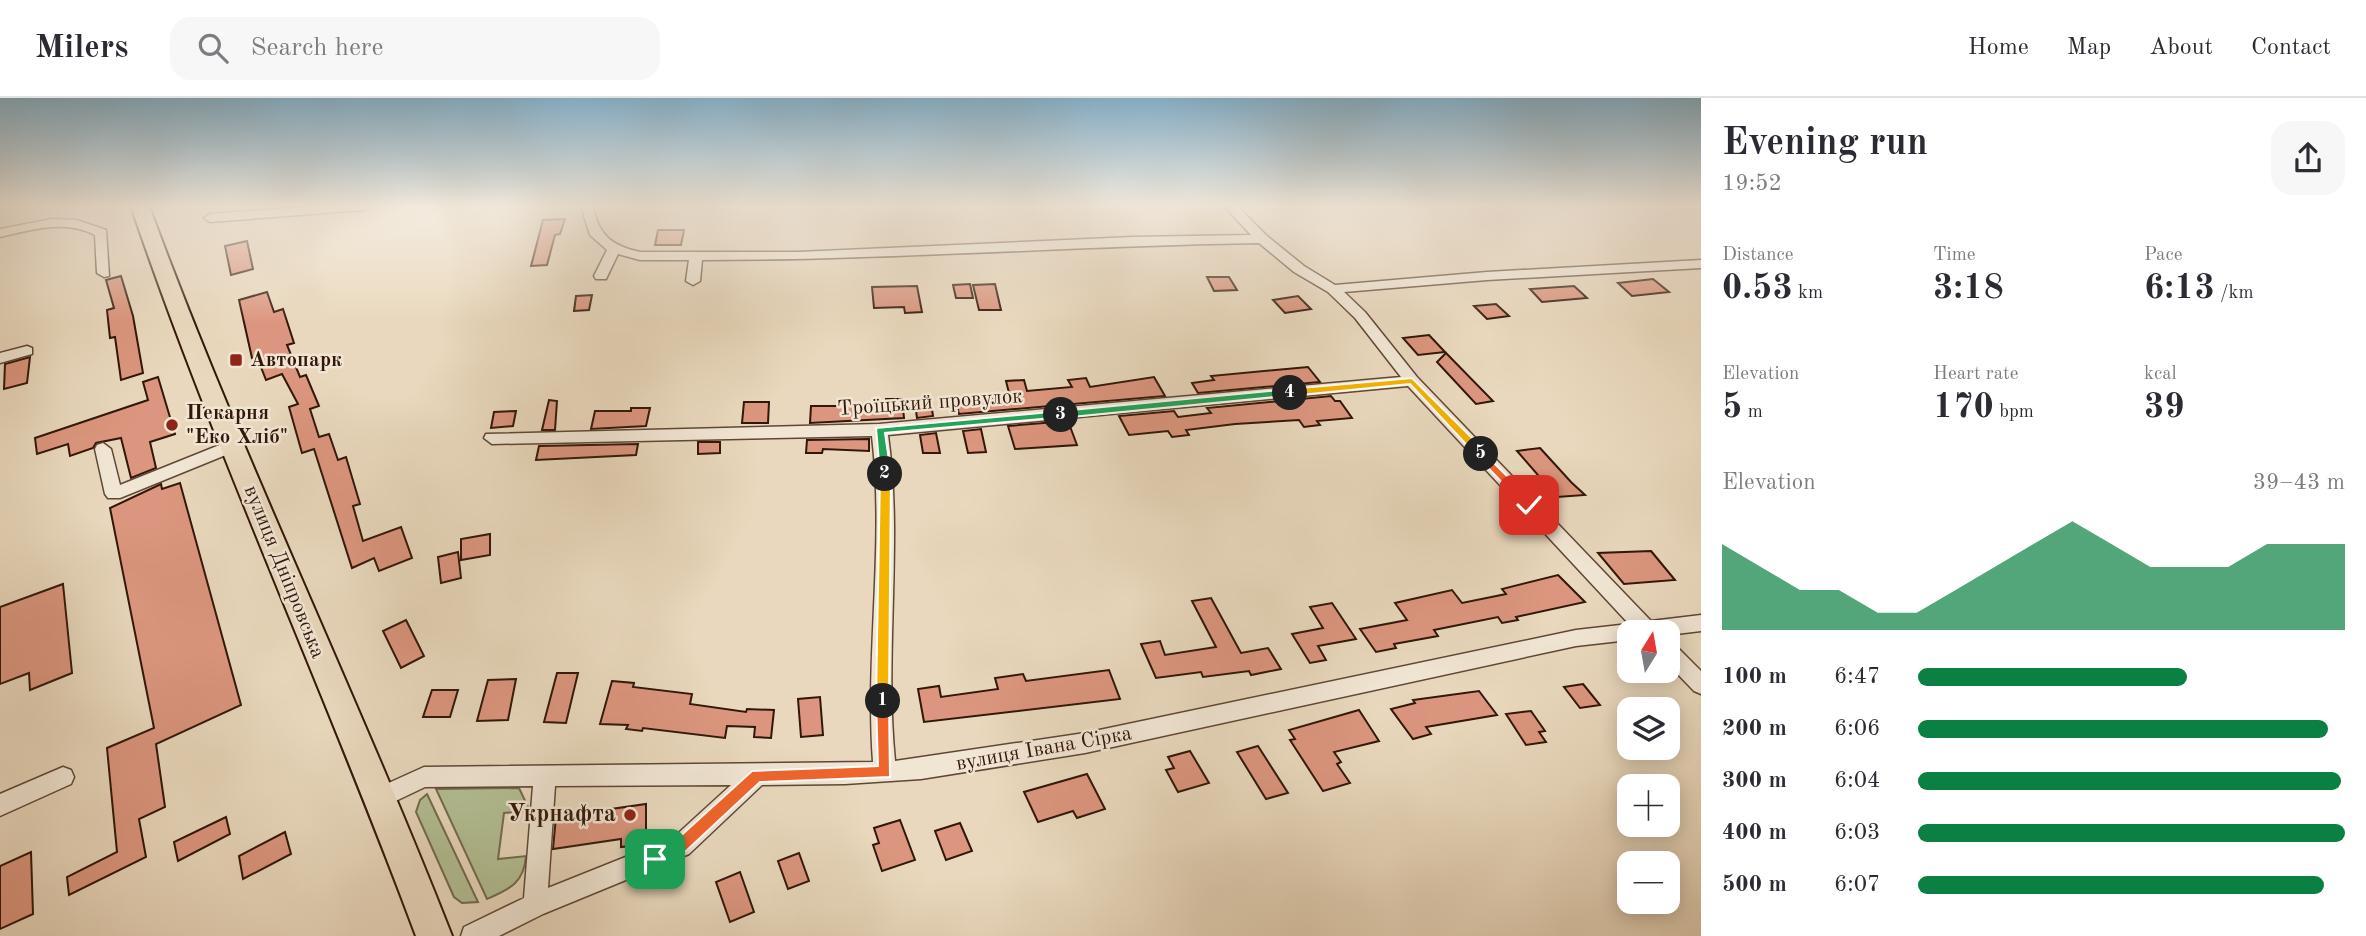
<!DOCTYPE html>
<html lang="en">
<head>
<meta charset="utf-8">
<style>
  :root { --surface:#fff; --page:#f7f7f7; --text:#2b2b33; --muted:#7c7c81; --line:#e1e1e2; --accent:#0b8043 }
  body { margin:0; font-family:"Old Standard TT",serif; background:var(--page); color:var(--text); height:100vh; display:flex; flex-direction:column; font-size:26px; white-space:nowrap }
  * { box-sizing:border-box; margin:0 }
  p { font-size:23px; color:var(--muted) }
  .icon { flex:none; width:38px; height:38px; fill:none; stroke:currentColor; stroke-width:2; stroke-linecap:round; stroke-linejoin:round }
  .map { position:relative; flex:1; overflow:hidden }
  .drawer { display:flex; flex-direction:column; background:var(--surface); width:665px }
  .drawer>* { flex:none }
  .needle { width:46px; rotate:11deg }
  .buttons { position:absolute; left:1617px; top:522px; display:grid; gap:14px }
  .buttons a { display:grid; place-items:center; width:63px; height:63px; border-radius:14px; background:var(--surface); box-shadow:0 4px 18px #0003; font-size:35px }
  .pin { position:absolute; display:grid; place-items:center; width:60px; height:60px; color:#fff; margin:-30px; border-radius:14px; box-shadow:0 4px 10px #0006 }
  .km { position:absolute; width:35px; height:35px; margin:-18px; border-radius:50%; background:#222; color:#fff; font-size:19px; line-height:35px; text-align:center }
  .round { display:grid; place-items:center; flex:none; width:74px; height:74px; border-radius:21px; background:var(--page) }
  .head { display:flex; align-items:center; justify-content:space-between; height:119px; padding:0 21px }
  h1 { font-size:38px; font-weight:800; line-height:52px }
  .metrics { display:grid; grid-template-columns:repeat(3,1fr); gap:10px; height:119px; padding:7px 21px }
  .metrics div { display:grid; align-content:center }
  .metrics b { font-size:35px; font-weight:800 }
  .metrics small { font-size:19px; font-weight:400 }
  .metrics p { font-size:19px }
  .chart { height:196px; padding:14px 21px }
  .chart p { display:flex; justify-content:space-between }
  .chart svg { width:100%; height:126px; margin-top:7px; fill:var(--accent); opacity:.7 }
  ul { padding:0 21px; list-style:none; font-size:23px }
  li { display:grid; grid-template-columns:112px 84px 1fr; align-items:center; height:52px }
  li i { height:18px; border-radius:9px; background:var(--accent) }
  header { display:flex; align-items:center; gap:42px; box-sizing:border-box; height:98px; padding:0 35px; background:var(--surface); border-bottom:2px solid var(--line) }
  header strong { font-size:33px }
  nav { display:flex; gap:38px; margin-inline-start:auto; font-size:24px }
  .search { width:490px; height:63px; background:var(--page); display:flex; align-items:center; gap:18px; box-sizing:border-box; padding:0 24px; border-radius:21px; color:var(--muted); font-size:26px }
  main { display:flex; flex:1; min-height:0 }
  .map>svg:first-child { display:block }
</style>
</head>
<body>
<header>
<strong>Milers</strong>
<div class="search"><svg class="icon" aria-label="search" viewBox="0 0 24 24"><circle cx="10" cy="10" r="6"/><path d="M15 15l6 6"/></svg>Search here</div>
<nav><a>Home</a><a>Map</a><a>About</a><a>Contact</a></nav>
</header>
<main>
<div class="map">
<svg width="1701" height="838" viewBox="0 0 1701 838">
  <rect width="100%" height="100%" fill="#e9d8bd"/>
  <filter id="stains"><feTurbulence type="fractalNoise" baseFrequency=".00286" numOctaves="4"/><feColorMatrix values="0 0 0 0 .2 0 0 0 0 .09 0 0 0 0 .02 0 0 0 .5 -.17"/></filter>
  <radialGradient id="worn" r=".72"><stop offset=".6" stop-color="#630" stop-opacity="0"/><stop offset="1" stop-color="#630" stop-opacity=".3"/></radialGradient>
  <g fill="#b3bf94" stroke="#726a4e" stroke-width="2">
    <path d="M519,690L530,713L504,715L498,761L526,758C524,785 510,791 487,801L436,691Z"/>
    <path d="M427,696L478,804L462,805L454,799L416,714L420,702Z"/>
  </g>
  <g fill="#dc967f" stroke="#321609" stroke-width="2">
    <path d="M565,121L560,136L555,137L547,167L531,168L543,122Z"/>
    <path d="M658,132H684L681,147H655Z"/>
    <path d="M247,143L253,171L231,177L225,148Z"/>
    <path d="M121,178L133,218L143,275L121,282L115,239L110,240L107,212L114,210L106,182Z"/>
    <path d="M1207,179H1229L1237,192L1214,193Z"/>
    <path d="M1653,181L1669,194L1632,198L1618,185Z"/>
    <path d="M970,186L973,200H956L953,187Z"/>
    <path d="M995,186L1001,212H979L973,187Z"/>
    <path d="M917,188L922,214L905,215L904,209L874,210L872,189Z"/>
    <path d="M1574,188L1587,200L1542,204L1530,191Z"/>
    <path d="M267,194L274,214L283,211L294,245L287,247L300,279L306,277L319,308L310,311L319,339L329,336L338,362L346,359L360,406L353,408L363,443L401,429L412,460L379,473L374,460L352,470L314,351L302,355L289,309L298,306L282,276L266,282L257,259L252,260L239,202Z"/>
    <path d="M592,197L589,212L574,213L576,198Z"/>
    <path d="M1298,198L1311,211L1285,215L1273,202Z"/>
    <path d="M1496,206L1509,218L1487,221L1474,208Z"/>
    <path d="M1429,237L1445,254L1418,257L1403,240Z"/>
    <path d="M1446,255L1493,303L1476,306L1437,264Z"/>
    <path d="M30,259L27,285L4,291L5,266Z"/>
    <path d="M1308,269L1320,284L1198,295L1192,285L1214,282L1211,278Z"/>
    <path d="M158,279L175,336L150,344L156,370L131,380L121,340L96,345L93,350L70,358L68,346L37,356L35,340L148,302L143,284Z"/>
    <path d="M1154,279L1165,298L959,316L956,304L1010,299L1006,283L1024,282L1027,293L1072,289L1068,282L1086,280L1090,289Z"/>
    <path d="M1331,298L1335,303H1340L1352,320L1317,323L1320,327L1304,329L1299,322L1235,326L1186,332L1189,337L1172,339L1168,333L1129,337L1119,318L1174,313L1178,319L1211,315L1207,310Z"/>
    <path d="M886,301H902L904,320L810,325L811,308H846L886,304Z"/>
    <path d="M549,302L557,303L555,332H542Z"/>
    <path d="M744,304H769L768,325H742Z"/>
    <path d="M931,305L933,318L917,320L915,306Z"/>
    <path d="M631,310H650L646,328L591,331L595,313H631Z"/>
    <path d="M516,313L513,328L491,330L494,314Z"/>
    <path d="M1068,323L1077,347L1015,351L1008,328Z"/>
    <path d="M981,331L986,354L968,355L963,333Z"/>
    <path d="M936,335L940,355H923L920,337Z"/>
    <path d="M869,341V353L823,351L822,355H806L807,342Z"/>
    <path d="M698,344H720V355L698,356Z"/>
    <path d="M638,346L636,357L536,362L539,348Z"/>
    <path d="M1540,350L1571,384L1585,397L1557,399L1517,353Z"/>
    <path d="M180,385L241,607L156,646L165,709L139,721L146,759L69,797L67,779L117,754L107,650L154,630L110,410L161,386L162,391Z"/>
    <path d="M490,436V457L461,462V441Z"/>
    <path d="M1651,453L1675,482L1624,486L1598,455Z"/>
    <path d="M458,454L461,480L441,485L438,459Z"/>
    <path d="M1558,477L1585,504L1516,519L1518,522L1502,525L1498,519L1434,532L1438,538L1394,546L1396,550L1376,554L1360,531L1407,522L1395,505L1452,492L1462,505L1506,496L1502,491Z"/>
    <path d="M63,486L72,575L30,592L29,575L0,586V509Z"/>
    <path d="M1211,500L1241,555L1268,550L1281,571L1251,577L1249,573L1203,579L1201,574L1156,580L1141,546L1160,543L1165,557L1216,549L1192,503Z"/>
    <path d="M1332,505L1356,541L1318,548L1326,562L1310,565L1292,536L1323,530L1310,509Z"/>
    <path d="M406,522L424,558L401,570L383,533Z"/>
    <path d="M1109,572L1120,601L924,624L918,591L939,588L941,599L998,591L995,580L1023,576L1026,583Z"/>
    <path d="M557,575H578L566,625L544,624Z"/>
    <path d="M516,581L508,622L477,623L488,582Z"/>
    <path d="M612,583L634,585L633,589L692,596L690,606L746,614L747,611L774,612L771,640L754,639L755,629L727,628L725,640L643,630L642,633L626,631L628,627L600,626Z"/>
    <path d="M1583,586L1600,607L1580,610L1564,589Z"/>
    <path d="M432,592H458L450,619H423Z"/>
    <path d="M1479,593L1497,617L1426,629L1431,636L1413,641L1391,611L1415,605L1413,602Z"/>
    <path d="M820,599L823,637L801,639L798,601Z"/>
    <path d="M1359,612L1379,643L1334,654L1341,664L1337,666L1350,685L1323,693L1290,642L1295,641L1289,632Z"/>
    <path d="M1531,613L1545,633L1539,634L1546,644L1526,647L1506,616Z"/>
    <path d="M1258,648L1288,695L1266,701L1237,654Z"/>
    <path d="M1190,653L1209,685L1178,694L1166,672L1174,670L1168,659Z"/>
    <path d="M1087,676L1105,711L1077,720L1073,713L1038,724L1024,694Z"/>
    <path d="M646,706V746L621,749V741L553,751L556,719Z"/>
    <path d="M226,719L230,736L178,763L174,744Z"/>
    <path d="M900,722L915,762L882,773L873,747L879,745L874,730Z"/>
    <path d="M960,725L972,753L946,762L935,733Z"/>
    <path d="M285,734L291,756L243,781L239,758Z"/>
    <path d="M31,754L33,816L0,831V768Z"/>
    <path d="M799,755L809,783L788,791L778,763Z"/>
    <path d="M740,774L754,814L730,824L716,784Z"/>
  </g>
  <g fill="none" stroke-linecap="round" stroke-linejoin="round">
    <defs>
      <g id="minor">
        <path d="M315,108H370L364,112L210,124L204,120L210,116Z"/>
        <path d="M581,108H593C598,137 612,148 640,154H798L1133,139L1251,137L1224,108H1237L1267,138L1304,168L1335,187L1487,174L1701,162V170L1487,182L1344,194L1365,214L1417,279L1651,523L1701,517V533L1668,537V534H1629V542L1576,548L1085,655L921,681L845,686L762,687L689,756L543,816L499,838H461L464,829L524,800L533,688L425,689L381,710L373,706L370,699L373,692L424,669L873,664C865,555 885,447 872,338L492,346L484,340L486,336L879,326L1401,279L1355,220L1328,194L1294,174L1259,145C1073,148 888,162 702,162L700,183L693,187L686,183L689,162H640L618,156L606,181H596L594,178L607,152L590,137ZM1408,288L1629,526L1576,532L1085,635L895,663C884,554 903,445 888,337ZM731,687L673,740L548,790L555,688Z"/>
        <path d="M52,121L77,122L106,132L109,178L104,179L97,175L95,137C65,121 31,132 0,139V131Z"/>
        <path d="M27,248L32,250V256L0,265V255Z"/>
        <path d="M232,342L238,344L240,348L238,352L120,400H108L105,396L95,351L97,347L103,345L111,351L120,387Z"/>
        <path d="M1668,545L1675,547L1701,573V596L1694,593L1668,566Z"/>
        <path d="M63,669L71,672L74,679L71,686L0,718V696Z"/>
      </g>
      <path id="highway" d="M131,108H149C240,356 356,593 452,838H416C325,593 215,355 131,108Z"/>
    </defs>
    <use href="#minor" stroke="#604636" stroke-width="3"/>
    <use href="#highway" stroke="#321609" stroke-width="4"/>
    <use href="#minor" fill="#f1e6d4" fill-rule="evenodd"/>
    <use href="#highway" fill="#e9d8bd" fill-rule="evenodd"/>
  </g>
  <linearGradient id="sky" x2="0" y2="1"><stop stop-color="#87b6d3"/><stop offset="0.48" stop-color="#f5ede1"/><stop offset="1" stop-color="#f5ede1" stop-opacity="0"/></linearGradient>
  <rect width="1701" height="225" fill="url(#sky)"/>
  <path fill="#f0652b" stroke="#fff" stroke-width="2" d="M883,597L889,603L890,679L760,684L686,753L655,768L650,766V755L675,743L752,673L878,668L876,603Z"/>
  <path fill="#f5b400" stroke="#fff" stroke-width="2" d="M885,372L891,376L889,603L883,609L876,603L880,376Z"/>
  <path fill="#22a559" stroke="#fff" stroke-width="2" d="M1061,313L1066,317L1064,319L885,335L891,376L885,380L880,376L876,330Z"/>
  <path fill="#22a559" stroke="#fff" stroke-width="2" d="M1290,291L1294,292V297L1061,320L1055,317L1061,313Z"/>
  <path fill="#f5b400" stroke="#fff" stroke-width="2" d="M1412,280L1485,353V358H1477L1410,286L1290,298L1285,295L1290,291Z"/>
  <path fill="#f0652b" stroke="#fff" stroke-width="2" d="M1481,352L1533,404V409H1525L1477,358V353Z"/>
  <g fill="#8f2418" stroke="#f1e6d4" stroke-width="2.5">
    <rect x="229" y="255" width="14" height="14" rx="3.5"/>
    <circle cx="172" cy="327" r="7"/>
    <circle cx="630" cy="717" r="7"/>
  </g>
  <g text-anchor="middle" dominant-baseline="central" stroke-width="5" stroke-linejoin="round" paint-order="stroke">
    <g font-size="21" font-weight="bold" fill="#321609" stroke="#f1e6d4" text-anchor="start">
      <text x="250" y="262">Автопарк</text>
      <text x="186" y="315">Пекарня<tspan x="186" dy="24">"Еко Хліб"</tspan></text>
    </g>
    <g font-size="21" fill="#321609" stroke="#f1e6d4">
      <text transform="translate(930 305) rotate(-4)">Троїцький провулок</text>
      <text transform="translate(284 474) rotate(68)">вулиця Дніпровська</text>
      <text transform="translate(1044 651) rotate(-10)">вулиця Івана Сірка</text>
    </g>
    <g font-size="24" font-weight="bold" fill="#321609" stroke="#f1e6d4" text-anchor="end">
      <text x="616" y="717">Укрнафта</text>
    </g>
  </g>
  <rect width="100%" height="100%" filter="url(#stains)"/>
  <rect width="100%" height="100%" fill="url(#worn)"/>
</svg>
<div class="buttons">
<a><svg class="needle" viewBox="-14 -14 28 28"><path d="M0-13l5 13h-10z" fill="#e53935"/><path d="M0 13l5-13h-10z" fill="#7c7c81"/></svg></a>
<a><svg class="icon" aria-label="layers" viewBox="0 0 24 24"><path d="M12 4l9 5-9 5-9-5zM3 14l9 5 9-5"/></svg></a>
<a>+</a>
<a>−</a>
</div>
<div class="pin" style="left:655px;top:761px;background:#1e9e55"><svg class="icon" aria-label="arrive" viewBox="0 0 24 24"><path d="M6 21V4h12l-3 4 3 4H6"/></svg></div>
<div class="pin" style="left:1529px;top:407px;background:#d93025"><svg class="icon" aria-label="check" viewBox="0 0 24 24"><path d="M5 12l5 5 9-10"/></svg></div>
<b class="km" style="left:883px;top:603px">1</b>
<b class="km" style="left:885px;top:376px">2</b>
<b class="km" style="left:1061px;top:317px">3</b>
<b class="km" style="left:1290px;top:295px">4</b>
<b class="km" style="left:1481px;top:356px">5</b>
</div>
<section class="drawer">
<div class="head"><div><h1>Evening run</h1><p>19:52</p></div><a class="round"><svg class="icon" aria-label="share" viewBox="0 0 24 24"><path d="M12 15V3M7 8l5-5 5 5M5 13v7h14v-7"/></svg></a></div>
<div class="metrics">
<div><p>Distance</p><b>0.53<small> km</small></b></div>
<div><p>Time</p><b>3:18</b></div>
<div><p>Pace</p><b>6:13<small> /km</small></b></div>
</div>
<div class="metrics">
<div><p>Elevation</p><b>5<small> m</small></b></div>
<div><p>Heart rate</p><b>170<small> bpm</small></b></div>
<div><p>kcal</p><b>39</b></div>
</div>
<div class="chart"><p><span>Elevation</span>39–43 m</p>
<svg viewBox="0 0 160 44" preserveAspectRatio="none"><path d="M0 44V14L10 22L20 30L30 30L40 38L50 38L60 30L70 22L80 14L90 6L100 14L110 22L120 22L130 22L140 14L150 14L160 14V44z"/></svg>
</div>
<ul>
<li><b>100 m</b>6:47<i style="width:63%"></i></li>
<li><b>200 m</b>6:06<i style="width:96%"></i></li>
<li><b>300 m</b>6:04<i style="width:99%"></i></li>
<li><b>400 m</b>6:03<i style="width:100%"></i></li>
<li><b>500 m</b>6:07<i style="width:95%"></i></li>
</ul>
</section>
</main>
</body>
</html>
